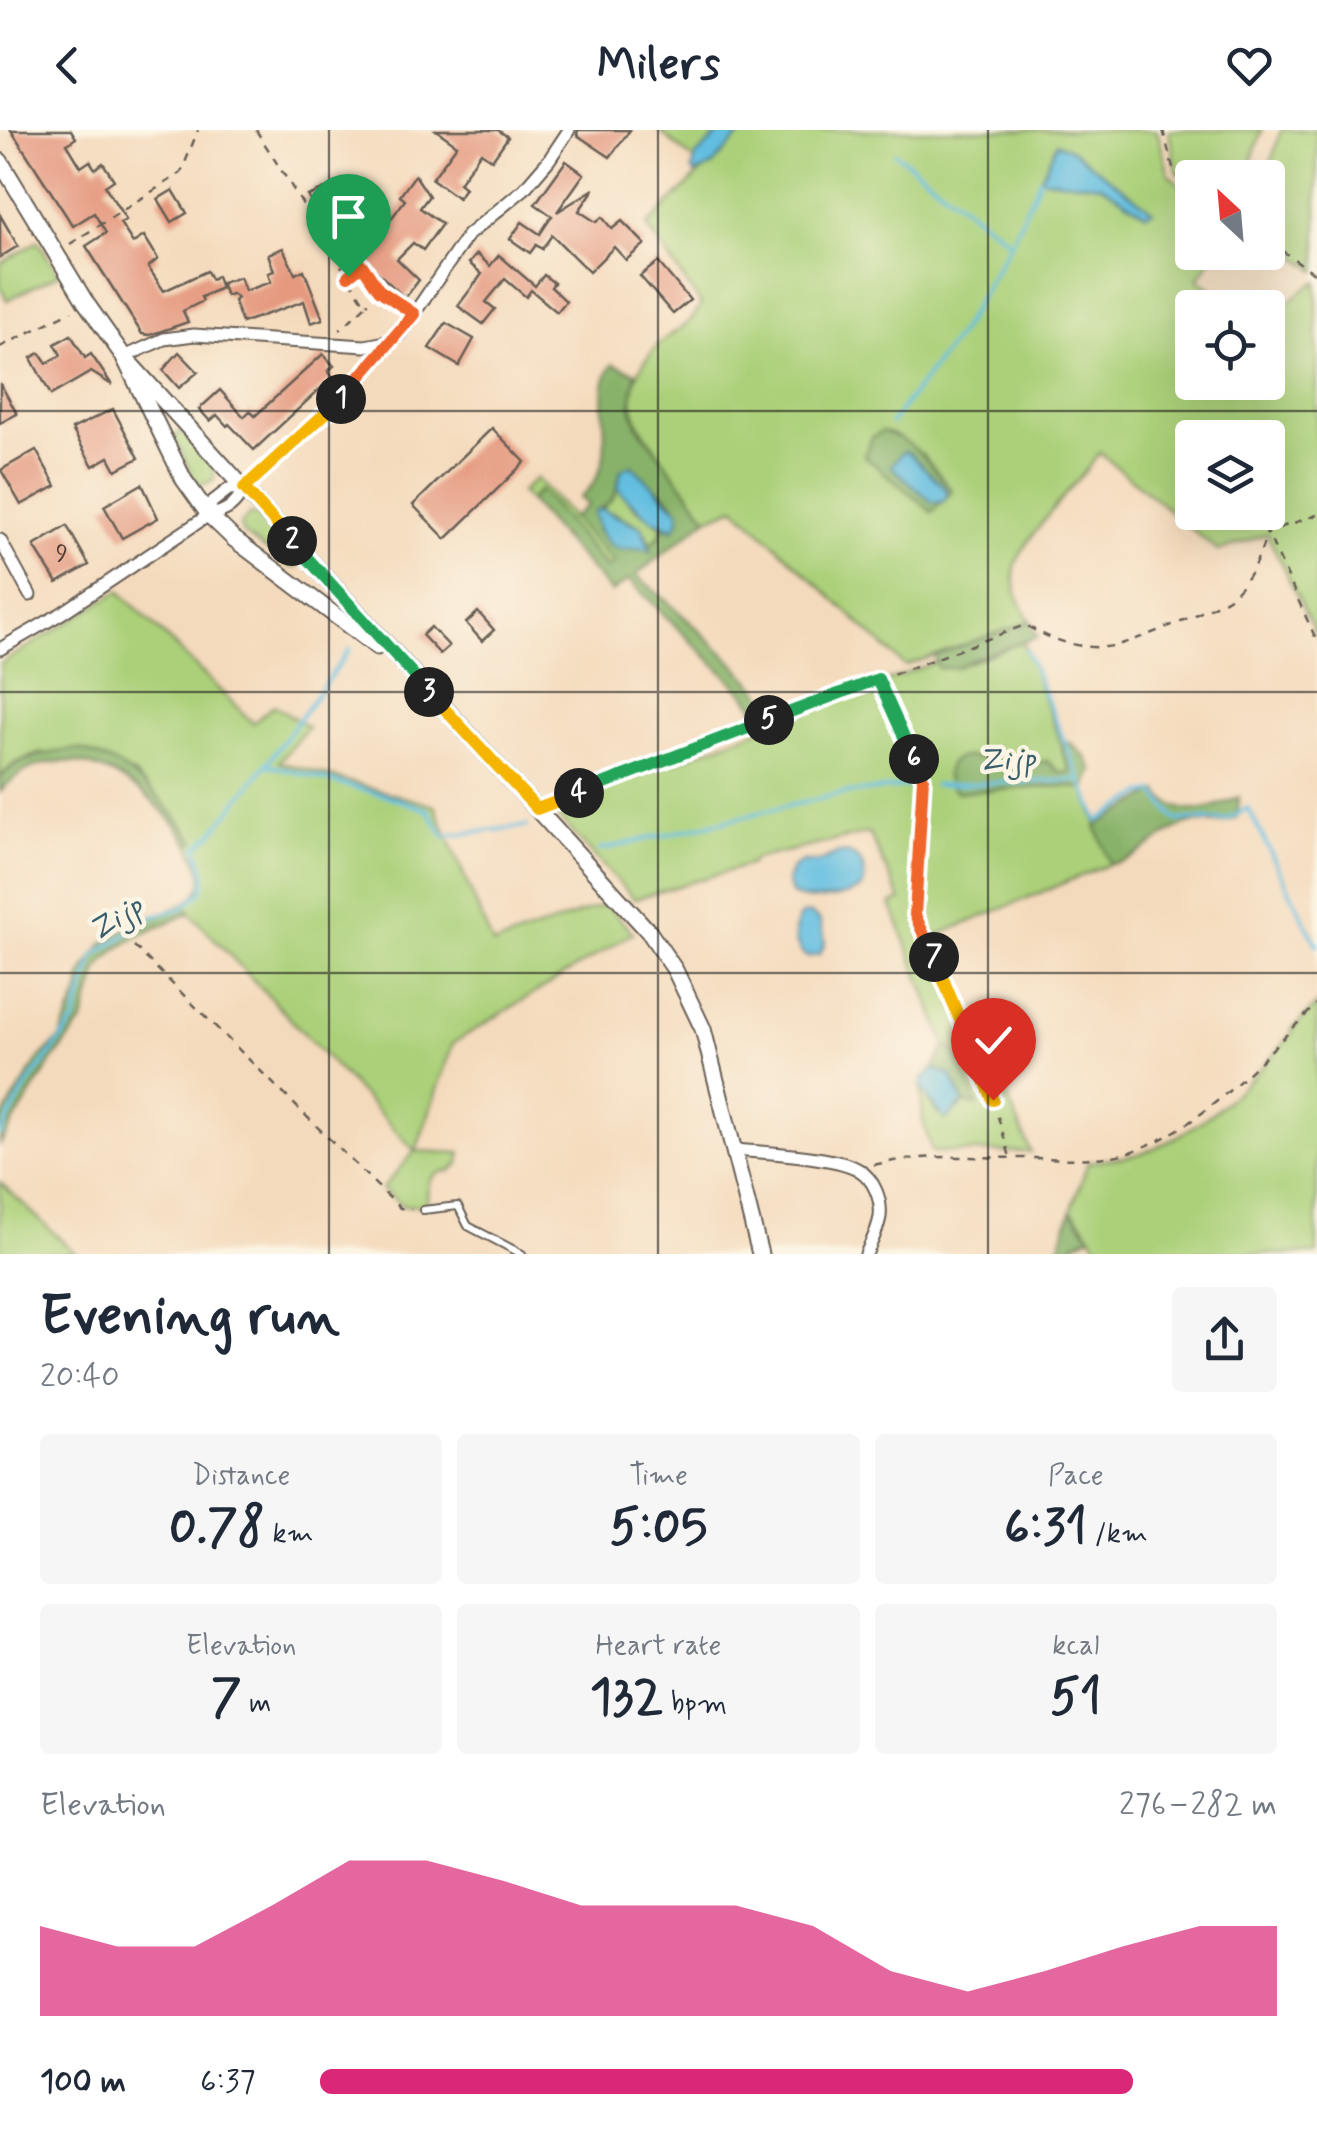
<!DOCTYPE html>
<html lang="en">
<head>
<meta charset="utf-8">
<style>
  :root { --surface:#fff; --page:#f6f6f7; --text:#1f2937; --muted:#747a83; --accent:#db2777 }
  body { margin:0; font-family:Mynerve,sans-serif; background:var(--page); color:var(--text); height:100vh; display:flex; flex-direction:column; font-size:38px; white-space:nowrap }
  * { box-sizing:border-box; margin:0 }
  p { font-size:32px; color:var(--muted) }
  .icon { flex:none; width:55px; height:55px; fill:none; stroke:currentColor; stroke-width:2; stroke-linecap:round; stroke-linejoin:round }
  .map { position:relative; height:1124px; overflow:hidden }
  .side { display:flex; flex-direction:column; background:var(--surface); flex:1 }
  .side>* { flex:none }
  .needle { width:65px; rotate:334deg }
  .buttons { position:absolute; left:1175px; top:30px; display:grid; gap:20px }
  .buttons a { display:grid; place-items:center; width:110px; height:110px; border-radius:10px; background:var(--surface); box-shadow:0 10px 40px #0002; font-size:50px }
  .pin { position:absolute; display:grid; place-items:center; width:85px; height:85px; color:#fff; margin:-102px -42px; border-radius:50% 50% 50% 0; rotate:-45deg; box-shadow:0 0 10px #0007 }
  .pin .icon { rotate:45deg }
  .km { position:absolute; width:50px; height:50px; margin:-25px; border-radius:50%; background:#222; color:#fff; font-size:28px; line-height:50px; text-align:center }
  .round { display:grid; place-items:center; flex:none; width:105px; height:105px; border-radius:10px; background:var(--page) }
  .summary { display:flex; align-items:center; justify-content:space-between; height:170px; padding:0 40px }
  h1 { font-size:55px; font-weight:700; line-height:75px }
  .metrics { display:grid; grid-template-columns:repeat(3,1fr); gap:15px; height:170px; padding:10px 40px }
  .metrics div { display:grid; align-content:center; border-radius:10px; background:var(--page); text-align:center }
  .metrics b { font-size:50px; font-weight:700 }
  .metrics small { font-size:28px; font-weight:400 }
  .metrics p { font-size:28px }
  .chart { height:280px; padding:20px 40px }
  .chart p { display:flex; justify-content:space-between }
  .chart svg { width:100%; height:180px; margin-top:10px; fill:var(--accent); opacity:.7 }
  ul { padding:0 40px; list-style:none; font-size:32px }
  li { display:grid; grid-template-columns:160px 120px 1fr; align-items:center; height:75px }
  li i { height:25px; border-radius:12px; background:var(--accent) }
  header { display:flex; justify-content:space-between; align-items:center; height:130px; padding:0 40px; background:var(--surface); font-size:45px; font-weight:700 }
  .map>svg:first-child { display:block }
</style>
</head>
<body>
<header><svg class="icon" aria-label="back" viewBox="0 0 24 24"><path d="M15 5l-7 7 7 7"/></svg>Milers<svg class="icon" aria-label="heart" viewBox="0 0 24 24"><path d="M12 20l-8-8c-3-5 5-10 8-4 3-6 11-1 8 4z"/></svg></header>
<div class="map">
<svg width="1317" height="1124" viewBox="0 0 1317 1124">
  <rect width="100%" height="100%" fill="#fcf5e5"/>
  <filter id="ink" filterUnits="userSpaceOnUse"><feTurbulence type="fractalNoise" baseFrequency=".01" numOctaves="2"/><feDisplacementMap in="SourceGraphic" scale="20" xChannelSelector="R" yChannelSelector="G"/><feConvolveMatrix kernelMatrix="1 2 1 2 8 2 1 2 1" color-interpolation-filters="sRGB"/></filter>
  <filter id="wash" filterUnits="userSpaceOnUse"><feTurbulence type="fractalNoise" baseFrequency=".0048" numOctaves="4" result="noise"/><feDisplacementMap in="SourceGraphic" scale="40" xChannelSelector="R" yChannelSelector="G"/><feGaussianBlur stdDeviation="2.25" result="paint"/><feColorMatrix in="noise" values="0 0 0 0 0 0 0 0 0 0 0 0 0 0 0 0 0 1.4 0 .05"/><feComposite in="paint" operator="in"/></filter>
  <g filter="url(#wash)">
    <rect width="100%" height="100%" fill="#f4dabc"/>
    <g fill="#abd079" stroke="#64764a" stroke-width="2.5" fill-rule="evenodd">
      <path d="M658,0H1157L1169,44L1192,65V122L1215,123L1198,149L1235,177L1192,178V252H1268V186L1317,151V507L1267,404L1218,421L1100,323C1083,345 1018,415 1015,438C1012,457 1020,475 1030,491L905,536L735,377L708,388C692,370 679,351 665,332C632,288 615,263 657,216C674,198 690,200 701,174L647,96L704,39ZM1192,308H1268V382H1192ZM924,326L952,361L932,382H931Z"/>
      <path d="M1168,0H1262L1246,47L1192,48V56L1177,41Z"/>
      <path d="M1281,0H1317V141L1268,107L1266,47Z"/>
      <path d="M38,111L59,144L7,170L0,157V134Z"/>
      <path d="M182,301L214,334V350L200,355L195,351L174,307Z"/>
      <path d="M536,348L614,433L608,439L540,361L529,371L521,362Z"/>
      <path d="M618,357L632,375L663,397L658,408L650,413L642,397L614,383L601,382Z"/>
      <path d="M250,384L260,387L299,431L298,437H290L243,404L240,395Z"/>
      <path d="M119,461L253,593L274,575L308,597L279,632L435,676L493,815L606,774L633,803L453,913L416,1021L461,1023L459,1034L450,1041C428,1041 427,1056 427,1075L403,1076L382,1059L415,1021L190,783L184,774C212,755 202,739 189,714L194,712L134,644L41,623L15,633L0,647V534Z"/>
      <path d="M1023,512L1072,642L1061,643L1047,631L1034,634L997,631L949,655L957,662L1064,656L1085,659L1110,734L938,805L1031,1022H932L923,991L921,958L939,985L961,978L963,973L977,975L955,921L946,916L891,774L901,770L869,703L754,729L749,735L634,769L551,679L936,532L939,538C966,538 996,520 1023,512Z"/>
      <path d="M1317,874V1124H1102L1084,1094L1071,1081L1088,1032C1106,1030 1124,1028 1141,1023C1201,1003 1253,949 1293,903L1291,900Z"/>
      <path d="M0,1052L76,1124H0Z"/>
    </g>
    <g fill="#88b269" stroke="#526742" stroke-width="2.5" fill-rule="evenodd">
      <path d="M613,234L636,243L631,276L638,297L708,388L636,445C662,466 767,558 775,584L763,589L745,564L629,450L611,462L529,371L540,360L607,438L614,433L572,388L588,375L580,368C629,326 586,269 613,234ZM621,340C642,350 692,369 674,399L663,397L658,408L650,413L651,420L639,416L631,419L613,417L598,401L595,381C615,374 618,359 621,340Z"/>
      <path d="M882,301C914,309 933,337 952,361L932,382L864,326L872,307Z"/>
      <path d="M1030,491L1038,507L977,527L956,538H938L934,526Z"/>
      <path d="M1069,612L1086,627L1093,641L1085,659L1064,656L956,662C942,649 943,629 965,627C992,625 1019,638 1047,631L1061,643L1071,642L1062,621L1063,615Z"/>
      <path d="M78,619C131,634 163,668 195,711L189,714C151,652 58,595 0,662V647C23,626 47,623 78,619Z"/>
      <path d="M1158,661C1178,691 1212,679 1239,667L1237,687C1219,699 1199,687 1182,696C1158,707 1137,731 1110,734L1096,696Z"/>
      <path d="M184,774L190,783L138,806L114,821L98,840L83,891L50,934L0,1014V992L38,930L59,910L79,863L81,847L93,826L104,813L127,798Z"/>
      <path d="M946,916L955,921L978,975L963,973L951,945L933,939Z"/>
      <path d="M1071,1081L1091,1106L1075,1113L1071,1120L1074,1124H1057Z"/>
    </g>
    <g fill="#62bee0" stroke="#3f6d7e" stroke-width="2.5">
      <path d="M723,0H745L711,37L695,44L692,40L696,26Z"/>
      <path d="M1057,13L1072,20L1153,81L1146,84L1101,55L1040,49Z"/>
      <path d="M903,322L909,323L946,359L947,366L943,372H932L891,336Z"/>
      <path d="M631,335L679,380V390L674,399L651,389L621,363L618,357L621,340Z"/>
      <path d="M600,379L642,397L651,421C640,416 637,419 625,419C606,420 596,398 594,381Z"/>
      <path d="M839,723C860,722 868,739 863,757C848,768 806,775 791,764L787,751L792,738L802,732H820Z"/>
      <path d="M810,783L820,791L825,813L820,824L807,827C794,819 791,798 801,785Z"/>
      <path d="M933,939L951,945L963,973L945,990L921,958L923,949Z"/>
    </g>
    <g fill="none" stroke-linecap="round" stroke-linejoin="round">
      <g stroke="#62bee0" stroke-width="4">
        <path d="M895,23L1010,112"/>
        <path d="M891,293L960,202L1011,112L1040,49"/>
        <path d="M1026,520L1098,691L1143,664L1155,662L1176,690H1227L1248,678L1317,815"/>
        <path d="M268,635L388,666L428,680L444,706L527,696"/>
        <path d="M934,655L1081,650"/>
        <path d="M600,720L840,664L920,655"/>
        <path d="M0,1004L26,957L74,892L94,826L152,787L184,777L202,761L205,746L197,717L211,705L266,635L350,519"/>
      </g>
    </g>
    <g id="blocks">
      <g fill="#e5997f">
        <path d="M11,0H71L76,8L67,14L81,37L90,31L95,39L103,33L114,50L105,56L126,90L120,93L133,113L144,106L151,117L158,129L148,137L164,161L207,141L211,149L217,146L221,158L201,167L203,171L183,181L188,192L150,205L142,204L86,116L106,103L94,83L73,96Z"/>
        <path d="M436,0H498L508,7L492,30L481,22L459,53L465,58L458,68L432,49L457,15Z"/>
        <path d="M578,0H630L610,27L577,5Z"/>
        <path d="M566,31L584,44L557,82L594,59L579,81L596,92L602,87L612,99L622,91L645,114L626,130L614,117L589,142L552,105L542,119L536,115L530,123L510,109L522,92L540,104L552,86L535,74Z"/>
        <path d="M415,45L429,66L420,78L442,94L423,120L413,113L397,129L419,150L405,168L362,128L354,135L338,110L359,97L362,102L377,96L382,101L405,70L400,66Z"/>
        <path d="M332,56L337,67L313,77L308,66Z"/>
        <path d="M173,60L187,83L172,92L158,69Z"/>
        <path d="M0,85L18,116L0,127Z"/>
        <path d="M283,118L295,144L304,140L323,189L311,193L304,171L242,193L234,171L237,168L232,164L226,166L221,153L240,147L245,161L271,152L268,143L274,141L268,124Z"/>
        <path d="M477,124L490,136L499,125L535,156L544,145L554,153L551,157L566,171L557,182L531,160L526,167L505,149L486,172L495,179L483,194L458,176L482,144L469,133Z"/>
        <path d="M658,132L690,170L673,184L640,146Z"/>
        <path d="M446,193L474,209L459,236L429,218Z"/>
        <path d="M71,205L85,228L91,224L112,255L91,242L51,265L31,228L40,223L47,233L61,225L55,214Z"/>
        <path d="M179,222L198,242L179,258L163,240Z"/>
        <path d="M323,224L334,236L328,241L333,247L254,320L229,294L227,296L217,285L210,291L199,279L220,260L244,287L250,281L255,286Z"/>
        <path d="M0,253L17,284L0,293Z"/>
        <path d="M113,279L139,328L116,340L109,327L93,336L72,299Z"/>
        <path d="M492,298L525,332L446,409L413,375Z"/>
        <path d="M36,320L56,356L21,375L1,340Z"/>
        <path d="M142,354L158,388L122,408L104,376Z"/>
        <path d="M67,396L89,435L57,453L34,416Z"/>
        <path d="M478,482L494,500L482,511L466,493Z"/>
        <path d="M431,497L449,516L440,524L422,505Z"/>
      </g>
    </g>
  </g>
  <g filter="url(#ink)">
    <use href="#blocks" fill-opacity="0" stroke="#685e54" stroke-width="2.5"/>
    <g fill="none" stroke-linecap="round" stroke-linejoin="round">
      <defs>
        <path id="service" d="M423,1080L458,1076L468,1096L522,1124"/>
        <g id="minor">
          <path d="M124,227L164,209L194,205L365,216L391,211L400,204L468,105L524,59L549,30L569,0"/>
          <path d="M209,385L211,373L229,359L244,358"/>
          <path d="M0,410L30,465"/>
          <path d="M0,519L62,483L209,385C227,382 236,375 244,358L349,262L391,211"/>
          <path d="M736,1020C764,1023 838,1026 859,1040C874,1049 882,1070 880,1087C878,1100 871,1113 866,1124"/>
        </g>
        <g id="tertiary">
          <path d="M0,31L86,173L124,227L184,350L209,385L234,409L377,517"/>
          <path d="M124,227L649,802L675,840L703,899L760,1124"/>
        </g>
      </defs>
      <use href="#service" stroke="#685e54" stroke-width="10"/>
      <use href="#minor" stroke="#685e54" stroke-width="15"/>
      <use href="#tertiary" stroke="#685e54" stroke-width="19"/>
      <g stroke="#685e54" stroke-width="2.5" stroke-dasharray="8 8" stroke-linecap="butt">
        <path d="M256,0L366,175L340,200"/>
        <path d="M1163,0L1174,42L1192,60"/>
        <path d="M1268,111L1317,145"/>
        <path d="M70,114L181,43L198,0"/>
        <path d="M349,145L361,135L377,154L379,164L367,174"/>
        <path d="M381,161L403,177"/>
        <path d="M0,217L72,181"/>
        <path d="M1317,385L1267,402L1317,511"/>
        <path d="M878,549L923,648L915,785L993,970L1010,1027"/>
        <path d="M549,674L1025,495C1050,509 1076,519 1106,517C1127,516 1210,480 1228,468C1248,454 1261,425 1267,402"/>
        <path d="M134,816L371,1050L400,1078L411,1079"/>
        <path d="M874,1035C923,1023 977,1028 1027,1028C1060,1028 1102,1032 1133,1021C1208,995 1262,927 1317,874"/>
      </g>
      <use href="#service" stroke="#fff" stroke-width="6"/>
      <use href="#minor" stroke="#fff" stroke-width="11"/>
      <use href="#tertiary" stroke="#fff" stroke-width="15"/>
    </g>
  </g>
  <g fill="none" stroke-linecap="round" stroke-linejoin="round" filter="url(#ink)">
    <defs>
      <path id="split-1" d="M341,269L414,184L379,160L362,135L348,146"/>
      <path id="split-2" d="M292,411L244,358L341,269"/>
      <path id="split-3" d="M292,411L429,562"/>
      <path id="split-4" d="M429,562L537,679L579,663"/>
      <path id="split-5" d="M579,663L769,590"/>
      <path id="split-6" d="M769,590L878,549L914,629"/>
      <path id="split-7" d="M914,629L923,648L915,785L934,827"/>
      <path id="split-8" d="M934,827L993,970"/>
    </defs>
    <use href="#split-1" stroke="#fff" stroke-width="20"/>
    <use href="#split-2" stroke="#fff" stroke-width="20"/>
    <use href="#split-3" stroke="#fff" stroke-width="20"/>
    <use href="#split-4" stroke="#fff" stroke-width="20"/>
    <use href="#split-5" stroke="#fff" stroke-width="20"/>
    <use href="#split-6" stroke="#fff" stroke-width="20"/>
    <use href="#split-7" stroke="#fff" stroke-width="20"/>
    <use href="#split-8" stroke="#fff" stroke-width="20"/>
    <use href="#split-1" stroke="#f0652b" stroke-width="12"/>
    <use href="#split-2" stroke="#f5b400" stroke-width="12"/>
    <use href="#split-3" stroke="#22a559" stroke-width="12"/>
    <use href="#split-4" stroke="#f5b400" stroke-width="12"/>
    <use href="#split-5" stroke="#22a559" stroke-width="12"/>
    <use href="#split-6" stroke="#22a559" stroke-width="12"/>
    <use href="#split-7" stroke="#f0652b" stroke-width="12"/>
    <use href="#split-8" stroke="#f5b400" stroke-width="12"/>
  </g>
  <path fill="none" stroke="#1c1c1c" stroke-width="2.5" stroke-opacity="0.55" d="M329,0V1124M658,0V1124M988,0V1124M0,281H1317M0,562H1317M0,843H1317"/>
  <g text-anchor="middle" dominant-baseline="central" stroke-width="9" stroke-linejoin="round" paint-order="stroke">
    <g font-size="25" fill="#4e3b35">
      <text x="62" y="424">9</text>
    </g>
    <g font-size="32" font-style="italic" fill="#385d6a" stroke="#fcf5e5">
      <text transform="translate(1007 630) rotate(-2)">Zijp</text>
      <text transform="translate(116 789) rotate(-32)">Zijp</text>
    </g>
  </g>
</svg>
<div class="buttons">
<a><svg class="needle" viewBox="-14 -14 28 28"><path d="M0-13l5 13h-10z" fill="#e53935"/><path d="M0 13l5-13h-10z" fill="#747a83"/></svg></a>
<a><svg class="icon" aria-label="locate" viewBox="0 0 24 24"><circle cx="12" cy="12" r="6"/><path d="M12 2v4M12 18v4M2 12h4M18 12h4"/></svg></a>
<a><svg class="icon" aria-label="layers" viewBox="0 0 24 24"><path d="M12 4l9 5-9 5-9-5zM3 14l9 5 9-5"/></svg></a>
</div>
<div class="pin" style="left:348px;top:146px;background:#1e9e55"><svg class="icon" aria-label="arrive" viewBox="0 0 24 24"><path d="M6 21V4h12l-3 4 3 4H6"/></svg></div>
<div class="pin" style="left:993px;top:970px;background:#d93025"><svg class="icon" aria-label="check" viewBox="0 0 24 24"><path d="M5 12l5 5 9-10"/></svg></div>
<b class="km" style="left:341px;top:269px">1</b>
<b class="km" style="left:292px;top:411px">2</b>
<b class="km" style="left:429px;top:562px">3</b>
<b class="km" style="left:579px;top:663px">4</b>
<b class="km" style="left:769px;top:590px">5</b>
<b class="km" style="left:914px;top:629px">6</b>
<b class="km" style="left:934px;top:827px">7</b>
</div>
<section class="side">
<div class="summary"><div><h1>Evening run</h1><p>20:40</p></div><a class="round"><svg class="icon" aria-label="share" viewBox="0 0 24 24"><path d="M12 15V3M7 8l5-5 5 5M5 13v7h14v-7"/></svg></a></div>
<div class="metrics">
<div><p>Distance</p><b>0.78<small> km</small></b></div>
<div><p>Time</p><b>5:05</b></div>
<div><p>Pace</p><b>6:31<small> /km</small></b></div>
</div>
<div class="metrics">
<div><p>Elevation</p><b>7<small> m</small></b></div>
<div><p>Heart rate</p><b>132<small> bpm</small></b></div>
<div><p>kcal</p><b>51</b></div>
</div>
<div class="chart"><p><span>Elevation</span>276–282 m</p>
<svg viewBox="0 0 160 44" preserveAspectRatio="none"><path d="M0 44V22L10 27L20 27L30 17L40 6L50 6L60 11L70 17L80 17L90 17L100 22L110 33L120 38L130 33L140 27L150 22L160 22V44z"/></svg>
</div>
<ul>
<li><b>100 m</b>6:37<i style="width:85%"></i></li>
</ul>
</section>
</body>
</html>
